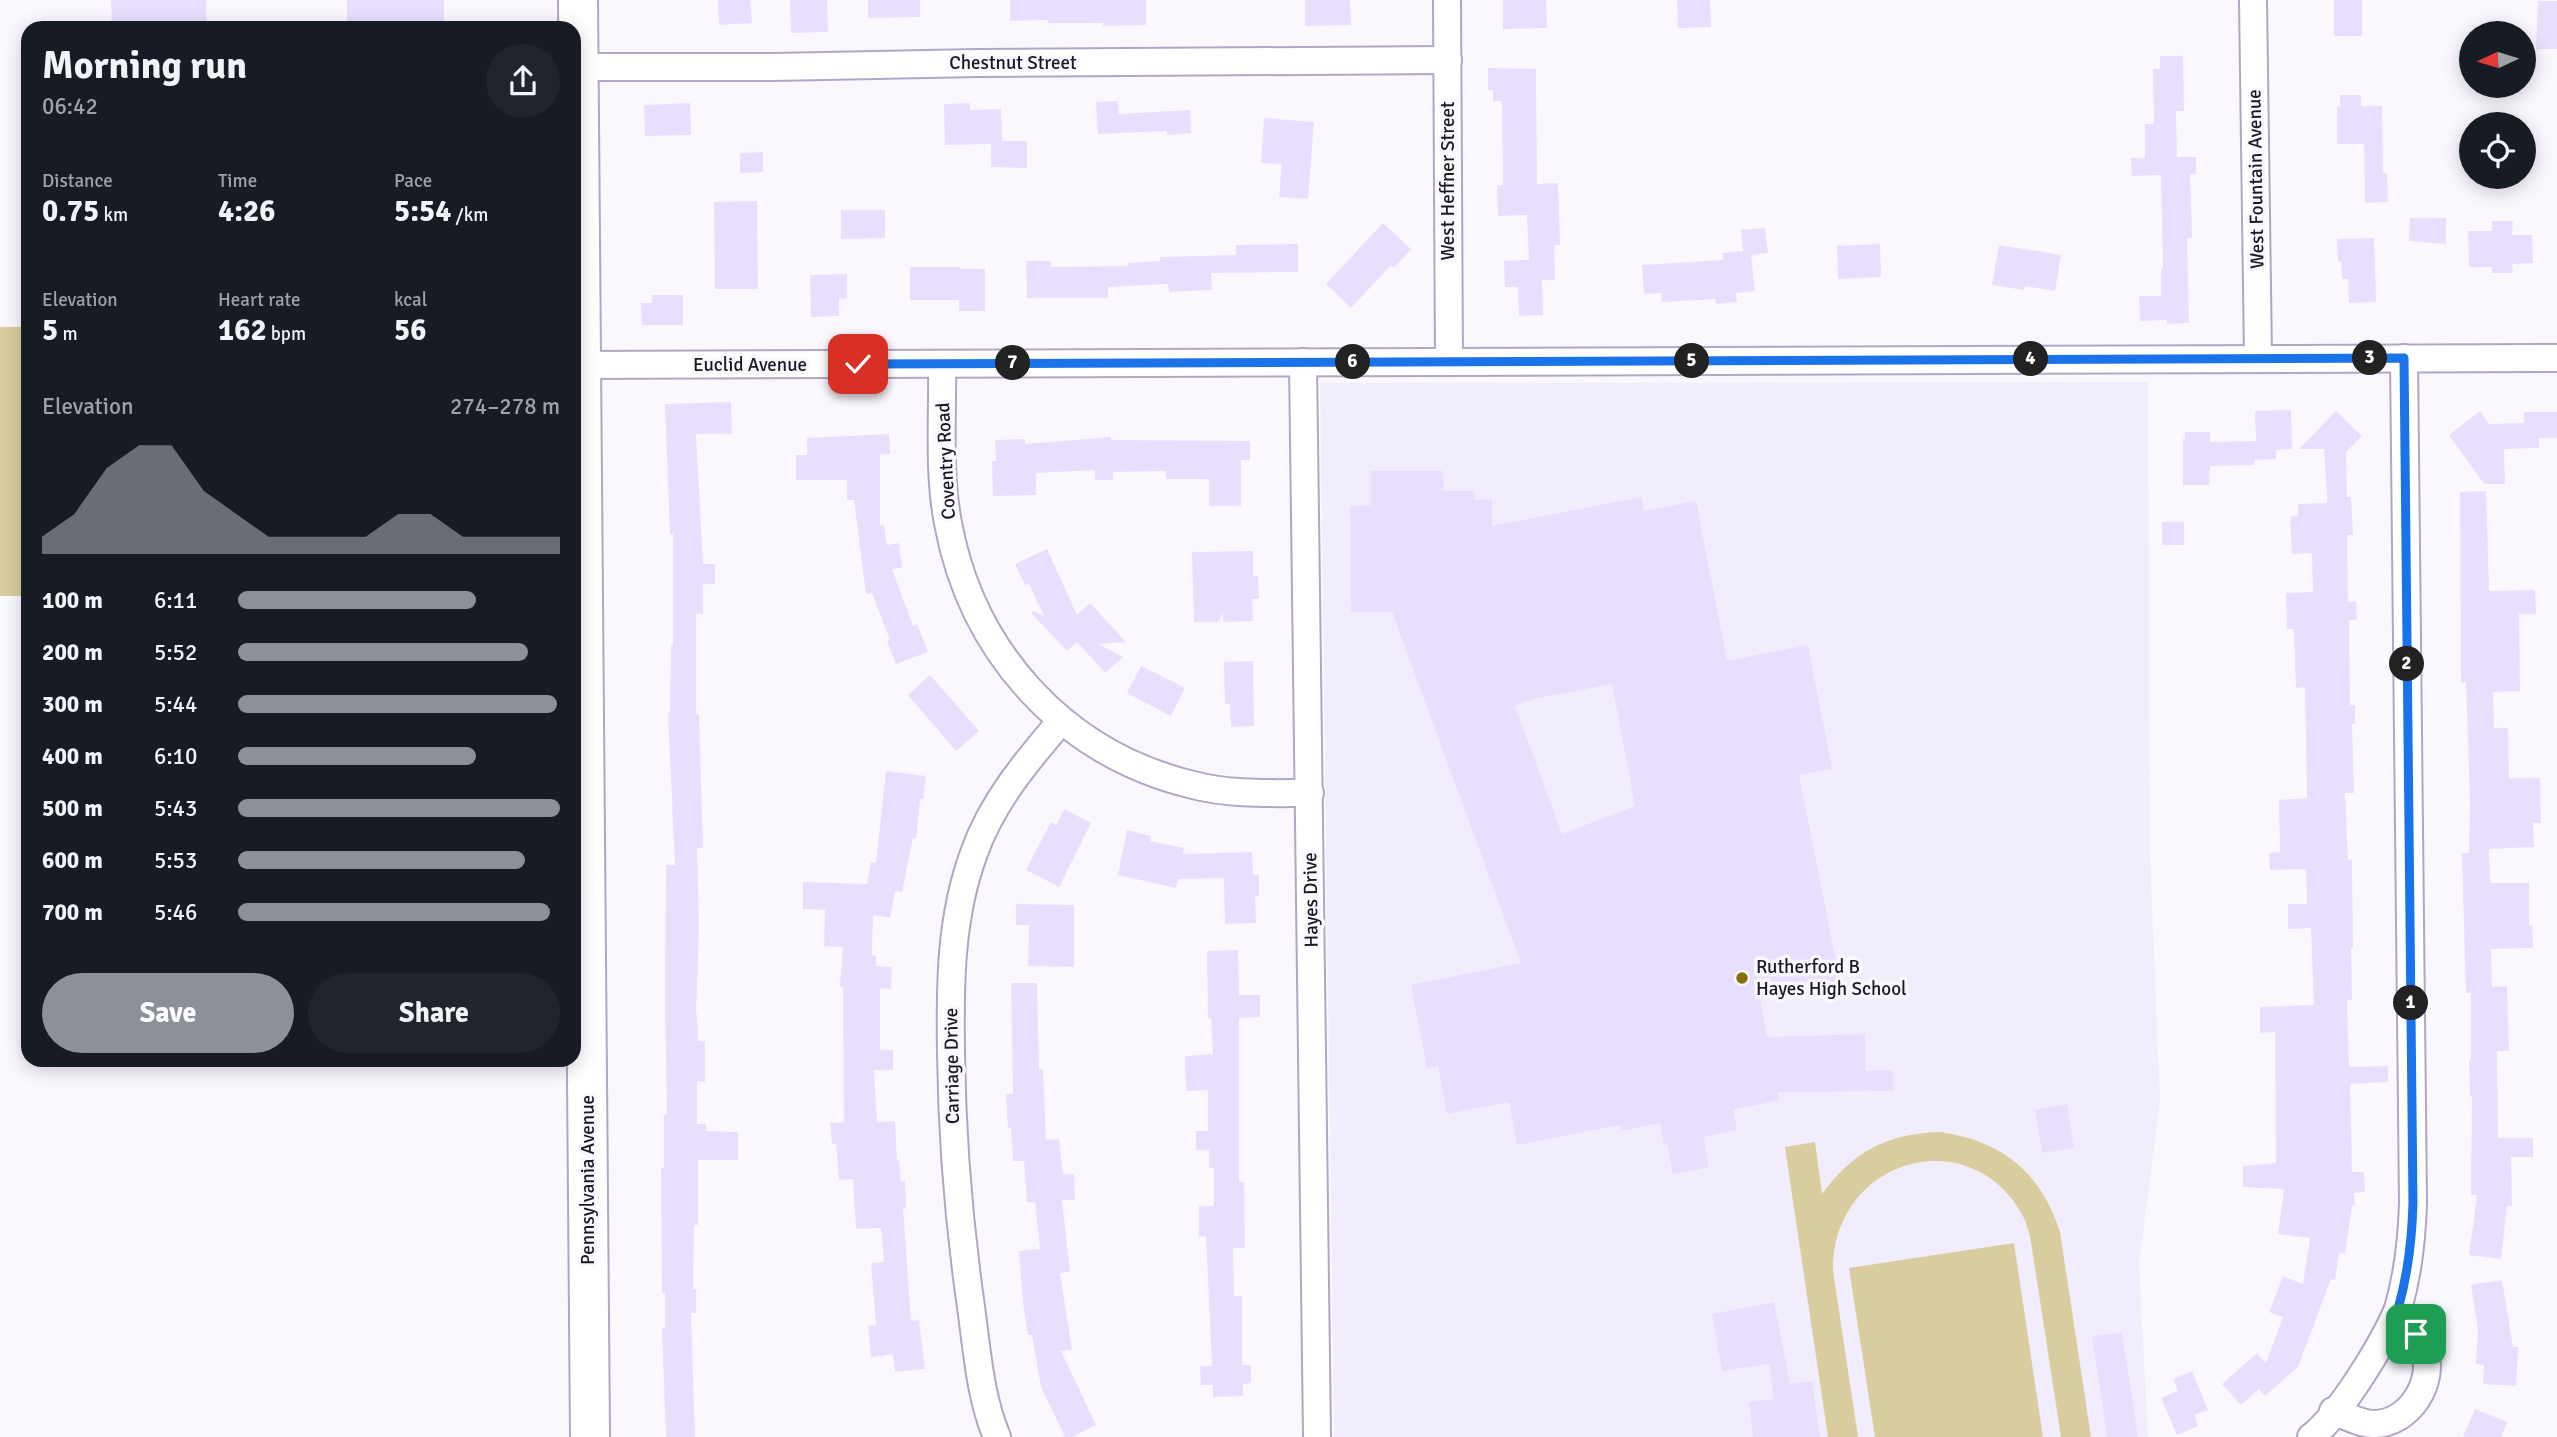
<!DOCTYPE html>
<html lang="en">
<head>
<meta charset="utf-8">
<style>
  :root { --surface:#171b24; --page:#20242c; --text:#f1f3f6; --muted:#9ea1a6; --accent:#8c9099 }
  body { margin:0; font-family:Signika,sans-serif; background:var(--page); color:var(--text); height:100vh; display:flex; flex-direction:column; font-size:26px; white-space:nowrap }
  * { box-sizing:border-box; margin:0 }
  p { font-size:23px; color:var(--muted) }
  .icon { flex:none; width:38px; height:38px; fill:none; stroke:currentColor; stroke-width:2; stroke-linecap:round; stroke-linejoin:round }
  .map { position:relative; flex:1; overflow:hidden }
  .details { position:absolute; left:21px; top:21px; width:560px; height:1046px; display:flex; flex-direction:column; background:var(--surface); border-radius:21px; box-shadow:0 4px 18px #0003 }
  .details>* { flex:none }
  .needle { width:46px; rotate:266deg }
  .fabs { position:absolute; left:2459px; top:21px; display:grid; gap:14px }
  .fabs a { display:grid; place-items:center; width:77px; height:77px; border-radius:50%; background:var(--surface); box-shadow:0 4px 18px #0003; font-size:35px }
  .pin { position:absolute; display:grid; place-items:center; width:60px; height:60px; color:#fff; margin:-30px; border-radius:14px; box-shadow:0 4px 10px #0006 }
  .km { position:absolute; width:35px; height:35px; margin:-18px; border-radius:50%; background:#222; color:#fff; font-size:19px; line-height:35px; text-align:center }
  .round { display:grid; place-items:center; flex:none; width:74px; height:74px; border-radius:37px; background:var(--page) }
  .headline { display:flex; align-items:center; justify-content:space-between; height:119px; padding:0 21px }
  h1 { font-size:38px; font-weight:700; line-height:52px }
  .metrics { display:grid; grid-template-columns:repeat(3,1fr); gap:10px; height:119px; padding:7px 21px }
  .metrics div { display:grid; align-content:center }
  .metrics b { font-size:30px; font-weight:700 }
  .metrics small { font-size:19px; font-weight:400 }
  .metrics p { font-size:19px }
  .chart { height:196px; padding:14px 21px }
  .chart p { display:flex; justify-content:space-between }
  .chart svg { width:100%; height:126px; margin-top:7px; fill:var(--accent); opacity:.7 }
  .primary-button { display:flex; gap:14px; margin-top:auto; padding:14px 21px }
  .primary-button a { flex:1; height:80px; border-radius:42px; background:var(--accent); color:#fff; font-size:28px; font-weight:700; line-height:80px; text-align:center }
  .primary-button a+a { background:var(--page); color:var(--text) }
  ul { padding:0 21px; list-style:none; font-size:23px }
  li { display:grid; grid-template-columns:112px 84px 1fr; align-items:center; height:52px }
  li i { height:18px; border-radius:9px; background:var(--accent) }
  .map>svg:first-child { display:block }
</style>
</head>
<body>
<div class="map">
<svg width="2557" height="1437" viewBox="0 0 2557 1437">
  <rect width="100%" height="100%" fill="#faf8fe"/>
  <path fill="#f2edfd" d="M2148,382L2150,854L2160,1101L2139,1264L2148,1437H1334L1320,383Z"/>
  <g fill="#d9cc9f">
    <rect x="0" y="327" width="28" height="269"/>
    <path d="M1940,1132C2002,1141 2041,1172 2060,1232L2091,1437H2061L2031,1242C2029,1233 2027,1224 2023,1216C1971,1119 1832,1158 1833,1271L1858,1437H1828L1785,1147L1815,1142L1822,1194C1854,1151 1886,1134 1940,1132Z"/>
    <path d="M2014,1243L2043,1437H1875L1849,1268Z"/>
  </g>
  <g fill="#eadeff" fill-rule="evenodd">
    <path d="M111,0H206L207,28H112Z"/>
    <rect x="347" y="0" width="97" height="28"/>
    <path d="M718,0H750L752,23L719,25Z"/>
    <path d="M790,0H827L828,32L791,33Z"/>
    <path d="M868,0H920V17L868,18Z"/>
    <path d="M1010,0H1146V25L1103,26V23H1048V20L1010,21Z"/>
    <path d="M1305,0H1350L1351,25L1305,26Z"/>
    <path d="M1503,0H1546L1547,28L1503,29Z"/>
    <path d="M1677,0H1710L1711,27L1678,28Z"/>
    <rect x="2334" y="0" width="28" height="36"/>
    <path d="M2538,1H2557V49H2536Z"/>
    <path d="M2160,56H2183L2184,111H2176L2177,157H2196V174H2190L2192,238H2187L2189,323L2167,324V320L2140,321L2139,296H2161V268H2163L2161,175L2132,176L2131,158H2145V124H2154L2153,69H2160Z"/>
    <path d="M1488,68L1536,69L1537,184L1558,183L1560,245H1554L1555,280H1542L1543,315L1519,316L1518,287H1505L1504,261L1529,260L1527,215L1498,216L1497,185H1503L1502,101H1493V90H1488Z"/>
    <path d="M2340,95H2361V106H2382L2383,173H2387L2388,202L2365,203L2364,144H2337V106H2340Z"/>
    <path d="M1118,101L1119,114L1190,110L1191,133L1167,135V131L1098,134L1096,102Z"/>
    <path d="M690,103L691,135L645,136L644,105Z"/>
    <path d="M970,103V110L1001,109L1002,141H1027V168L991,167V144L945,145L944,104Z"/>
    <path d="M1264,118L1314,122L1308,199L1279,197L1282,164L1261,163Z"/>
    <path d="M763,152V172L740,173V153Z"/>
    <path d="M757,201L758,289H715L714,202Z"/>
    <path d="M841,210H885V238L841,239Z"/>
    <path d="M2410,218H2446V244L2409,241Z"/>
    <path d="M2492,221H2513L2512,235H2532L2533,263L2512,264L2513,273H2492V267H2469L2468,231H2492Z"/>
    <path d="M1383,223L1411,249L1394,268L1391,265L1351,308L1326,284Z"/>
    <path d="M1765,228L1768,253L1751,255L1755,291L1736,293L1737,302L1716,304L1715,299L1662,302L1661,293L1644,294L1642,265L1723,260V253L1743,251L1741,230Z"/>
    <path d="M2374,238L2376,302L2349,303L2348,279H2342L2341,261L2338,262L2337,239Z"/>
    <path d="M1298,244V272L1211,273L1212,290L1169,292L1168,284L1108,287V298H1027L1026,261H1051V267L1129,266L1128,263L1160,261V257L1236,255V245Z"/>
    <path d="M1880,244L1881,277L1838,279L1837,246Z"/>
    <path d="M1999,245L2061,255L2055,291L2025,286L2024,290L1992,285Z"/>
    <path d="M910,267H960L959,269H985V311H959V300H910Z"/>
    <path d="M847,274V298L839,299V316L811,317L810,275Z"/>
    <path d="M652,295H683V325H642L641,303H652Z"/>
    <path d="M731,402L732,434H696L703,564H715V584H703V614H696V714H699L703,848H697L699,928L696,1014H697L698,1041H705V1082L697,1081V1124H706V1131L738,1132V1160H698V1225H694L693,1289H696V1313H691L695,1437H666L662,1328H665V1293H662L661,1168H664V1114L667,1115L665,1001L666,865H675L668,713H670L671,645H673V534H670L665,404Z"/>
    <path d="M2291,410L2292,449L2276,450V459L2254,460V465L2210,466L2209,485H2183V438L2185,439V432H2210V442L2256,441L2255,411Z"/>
    <path d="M2336,411L2362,436L2346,452L2347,497H2351L2353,535H2347L2348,602L2356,601L2357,620H2349L2350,705H2355V724H2352L2354,793H2345L2348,860L2352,859L2353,947L2351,948L2352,1000H2347L2349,1067L2388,1066V1082L2350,1084L2352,1172H2364L2365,1192L2354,1193L2355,1206H2352L2345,1254L2339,1253L2335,1280L2331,1279L2298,1367L2265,1396L2259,1389L2241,1405L2222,1384L2257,1353L2266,1363L2283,1317L2269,1312L2283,1276L2303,1284L2310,1238L2278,1234L2284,1189L2243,1187V1166L2276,1163L2275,1032L2260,1033V1007L2314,1005L2311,928L2288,929V904H2307L2306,869L2270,870L2269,853L2280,852L2279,800L2307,798L2305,687L2296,688L2294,629H2287L2286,593L2313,592L2312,553L2292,554L2290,517L2298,515V504L2327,503V497L2324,449H2299Z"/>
    <path d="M2480,411L2489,424L2524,423V412H2557V438H2539V448L2504,449L2505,484H2484L2449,435Z"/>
    <path d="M889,434L890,454H880V526L884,525L887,545L899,543L902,568L892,569L913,626L917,624L928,652L896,664L887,641L890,640L872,593L866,594L854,500H847V480H796V455H807V438Z"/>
    <path d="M1111,437V440L1250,441V460H1241V506H1209V479H1166V471L1113,472V480H1095V470L1036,473V495L993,496L992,461H996L995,440L1025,439V444Z"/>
    <path d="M1371,471H1443L1444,491H1475V500L1492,499V526L1641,497L1644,511L1696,501L1727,661L1808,645L1832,769L1799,775L1840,982L1760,997L1767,1037L1865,1034L1866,1071L1893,1070V1091L1778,1092L1780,1100L1733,1110L1737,1130L1704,1137L1709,1167L1673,1174L1667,1144L1664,1145L1660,1123L1621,1131L1620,1125L1517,1145L1509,1102L1447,1114L1438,1066L1427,1068L1411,985L1521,963L1392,612H1351L1350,506L1371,505ZM1612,684L1635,806L1562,834L1515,706L1533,699Z"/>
    <path d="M2486,491L2489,591L2535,590L2536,614H2519L2520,691L2493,692L2494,728H2508L2509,778H2540L2541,823H2533L2534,847L2489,849L2490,883H2529V926H2532L2533,948L2491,949L2492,987L2507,986L2509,1051H2497L2498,1138H2533V1157H2511L2512,1206H2507L2501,1259L2469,1255L2477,1195H2471L2472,1096H2470L2469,1060H2471V993H2466L2463,890L2462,853H2469L2470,802L2466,682H2461L2460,492Z"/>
    <rect x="2162" y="522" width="22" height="23"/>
    <path d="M1047,549L1077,615L1090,603L1126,642L1098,644L1123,657L1105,673L1077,642L1067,651L1031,613L1033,611L1044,616L1029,584L1025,585L1015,564Z"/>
    <path d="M1253,551V576H1258L1259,599H1252L1253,621L1223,622V613L1218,622H1194L1192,552Z"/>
    <path d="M1253,661L1254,726L1231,727L1230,704H1225L1224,662Z"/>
    <path d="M1141,666L1185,688L1171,716L1127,693Z"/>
    <path d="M930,675L979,731L956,751L908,695Z"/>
    <path d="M886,771L926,776L923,799H920L916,839L913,838L902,892L895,891L890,918L873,915L872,955L876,956V966L892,967L891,989L880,988V1050H893V1070H874L877,1122L895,1121L897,1161L899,1160L901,1181H905L906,1208H903L911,1321L919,1320L925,1369L895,1372L893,1354L871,1357L868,1326L876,1325L871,1263L884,1262L881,1228L856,1229L853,1179L839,1180L836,1144H832L830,1123L844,1122L843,987H840L843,947L824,946L825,910L803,909V882L867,884L871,862L876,863Z"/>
    <path d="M1064,809L1091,823L1059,887L1026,870L1051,822L1056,825Z"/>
    <path d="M1127,830L1151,836L1150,841L1184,848L1183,854L1252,852L1253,875H1259V896H1255L1256,923L1225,924L1224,878L1178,879L1176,888L1118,875Z"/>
    <path d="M1016,904L1074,905V967L1028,966L1029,925H1016Z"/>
    <path d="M1238,950L1239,995H1260V1017L1239,1018V1182H1244L1245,1248H1233L1234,1296H1242V1365H1251V1383L1243,1384V1396L1213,1397V1385H1201L1200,1366H1212L1206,1236L1199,1237V1206H1214V1168H1209V1150H1196V1131H1208V1090L1186,1091L1185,1056L1213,1054L1211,1018H1208L1207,951Z"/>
    <path d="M1011,983H1037L1039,1070H1043L1046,1140L1059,1139L1063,1174H1074L1075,1200H1062L1070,1272L1060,1273L1072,1350L1061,1351L1096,1425L1072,1437H1065L1041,1387L1032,1335H1028L1023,1303L1019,1251L1040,1249L1035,1202H1027L1024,1161H1013L1011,1127L1008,1128L1006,1094H1013Z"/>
    <path d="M2067,1104L2074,1148L2042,1153L2035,1110Z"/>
    <path d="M2502,1280L2513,1347H2518L2516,1386L2483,1384L2484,1365L2476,1364L2478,1330L2471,1285Z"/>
    <path d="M1774,1302L1790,1384L1812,1381L1820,1437H1753L1749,1402L1774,1399L1769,1364L1722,1371L1712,1314Z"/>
    <path d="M2122,1333L2132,1397L2138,1437H2107L2092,1336Z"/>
    <path d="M2192,1371L2208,1410L2194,1415L2198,1426L2177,1435L2161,1398L2178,1391L2173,1379Z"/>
    <path d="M2475,1409L2507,1422L2501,1437H2463Z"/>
  </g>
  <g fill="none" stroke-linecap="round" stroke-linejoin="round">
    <defs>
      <g id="street">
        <path d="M1447,0L1449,361"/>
        <path d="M2253,0L2258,358"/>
        <path d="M579,67H773L978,63L1448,60"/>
        <path d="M1303,362L1317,1437"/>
        <path d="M942,364C943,416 938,471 948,523C972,653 1064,754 1193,785C1231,795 1271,793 1310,793"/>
        <path d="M582,365L2557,358"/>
        <path d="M2333,1411C2346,1416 2361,1424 2374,1424C2409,1424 2436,1382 2424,1350C2419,1335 2408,1322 2398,1309C2408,1274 2412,1239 2413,1203L2404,358"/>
        <path d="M997,1437C980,1397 977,1350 971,1307C959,1223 952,1138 951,1053C950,985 950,918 974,853C992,802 1026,762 1061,721"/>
        <path d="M2311,1437C2340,1415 2383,1344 2398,1309"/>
      </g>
      <path id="secondary" d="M578,0L590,1437"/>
    </defs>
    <use href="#street" stroke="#b1a6c4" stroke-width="30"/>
    <use href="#secondary" stroke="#b1a6c4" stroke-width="42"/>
    <use href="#street" stroke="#fff" stroke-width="26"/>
    <use href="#secondary" stroke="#fff" stroke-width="38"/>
  </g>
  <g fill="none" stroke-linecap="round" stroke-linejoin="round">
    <defs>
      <path id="route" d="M858,364L2404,358L2413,1203C2412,1239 2408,1274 2398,1309L2416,1334"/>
    </defs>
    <use href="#route" stroke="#fff" stroke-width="14"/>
    <use href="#route" stroke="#1a73e8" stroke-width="9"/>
  </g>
  <circle fill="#866f0f" stroke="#faf8fe" stroke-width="2.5" cx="1742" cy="978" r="7"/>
  <g text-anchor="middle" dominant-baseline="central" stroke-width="7" stroke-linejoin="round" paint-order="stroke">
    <g font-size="19" fill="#1c1823" stroke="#faf8fe">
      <text x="1013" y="63">Chestnut Street</text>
      <text transform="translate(2256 179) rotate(-91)">West Fountain Avenue</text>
      <text transform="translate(1448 181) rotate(-90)">West Heffner Street</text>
      <text x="750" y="365">Euclid Avenue</text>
      <text transform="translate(946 461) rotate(-93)">Coventry Road</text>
      <text transform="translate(1311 900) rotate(-91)">Hayes Drive</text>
      <text transform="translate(952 1066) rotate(-91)">Carriage Drive</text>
      <text transform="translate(588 1180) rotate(-90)">Pennsylvania Avenue</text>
    </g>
    <g font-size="19" fill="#1c1823" stroke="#faf8fe" text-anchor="start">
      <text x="1756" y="967">Rutherford B<tspan x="1756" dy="22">Hayes High School</tspan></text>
    </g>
  </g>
</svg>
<div class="fabs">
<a><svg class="needle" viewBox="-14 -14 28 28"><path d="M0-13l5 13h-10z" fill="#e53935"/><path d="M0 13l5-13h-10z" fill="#9ea1a6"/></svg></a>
<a><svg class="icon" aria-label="locate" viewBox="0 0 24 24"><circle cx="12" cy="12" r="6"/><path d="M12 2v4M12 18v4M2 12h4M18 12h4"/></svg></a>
</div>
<div class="pin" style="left:2416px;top:1334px;background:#1e9e55"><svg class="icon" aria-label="arrive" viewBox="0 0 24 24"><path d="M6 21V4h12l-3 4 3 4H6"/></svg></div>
<div class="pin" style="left:858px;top:364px;background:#d93025"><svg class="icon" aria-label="check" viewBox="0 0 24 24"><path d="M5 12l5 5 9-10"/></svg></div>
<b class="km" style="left:2411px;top:1003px">1</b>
<b class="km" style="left:2407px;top:664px">2</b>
<b class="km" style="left:2370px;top:358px">3</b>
<b class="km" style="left:2031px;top:359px">4</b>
<b class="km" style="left:1692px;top:361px">5</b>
<b class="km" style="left:1353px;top:362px">6</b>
<b class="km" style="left:1013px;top:363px">7</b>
<section class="details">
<div class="headline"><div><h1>Morning run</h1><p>06:42</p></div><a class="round"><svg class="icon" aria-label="share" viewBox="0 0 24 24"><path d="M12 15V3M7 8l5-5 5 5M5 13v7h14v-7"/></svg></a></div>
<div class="metrics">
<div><p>Distance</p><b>0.75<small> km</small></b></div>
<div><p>Time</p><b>4:26</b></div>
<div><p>Pace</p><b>5:54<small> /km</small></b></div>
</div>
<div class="metrics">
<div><p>Elevation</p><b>5<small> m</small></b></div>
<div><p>Heart rate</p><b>162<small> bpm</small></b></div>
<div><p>kcal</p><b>56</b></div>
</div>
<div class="chart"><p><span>Elevation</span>274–278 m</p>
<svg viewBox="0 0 160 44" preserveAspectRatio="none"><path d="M0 44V38L10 30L20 14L30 6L40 6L50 22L60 30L70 38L80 38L90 38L100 38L110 30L120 30L130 38L140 38L150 38L160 38V44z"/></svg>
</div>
<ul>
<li><b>100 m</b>6:11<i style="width:74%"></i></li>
<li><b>200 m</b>5:52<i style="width:90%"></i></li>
<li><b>300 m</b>5:44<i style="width:99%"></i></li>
<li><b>400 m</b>6:10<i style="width:74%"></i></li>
<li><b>500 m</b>5:43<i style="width:100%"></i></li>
<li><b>600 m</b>5:53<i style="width:89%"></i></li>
<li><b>700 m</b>5:46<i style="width:97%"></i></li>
</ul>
<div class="primary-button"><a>Save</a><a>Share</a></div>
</section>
</div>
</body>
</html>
